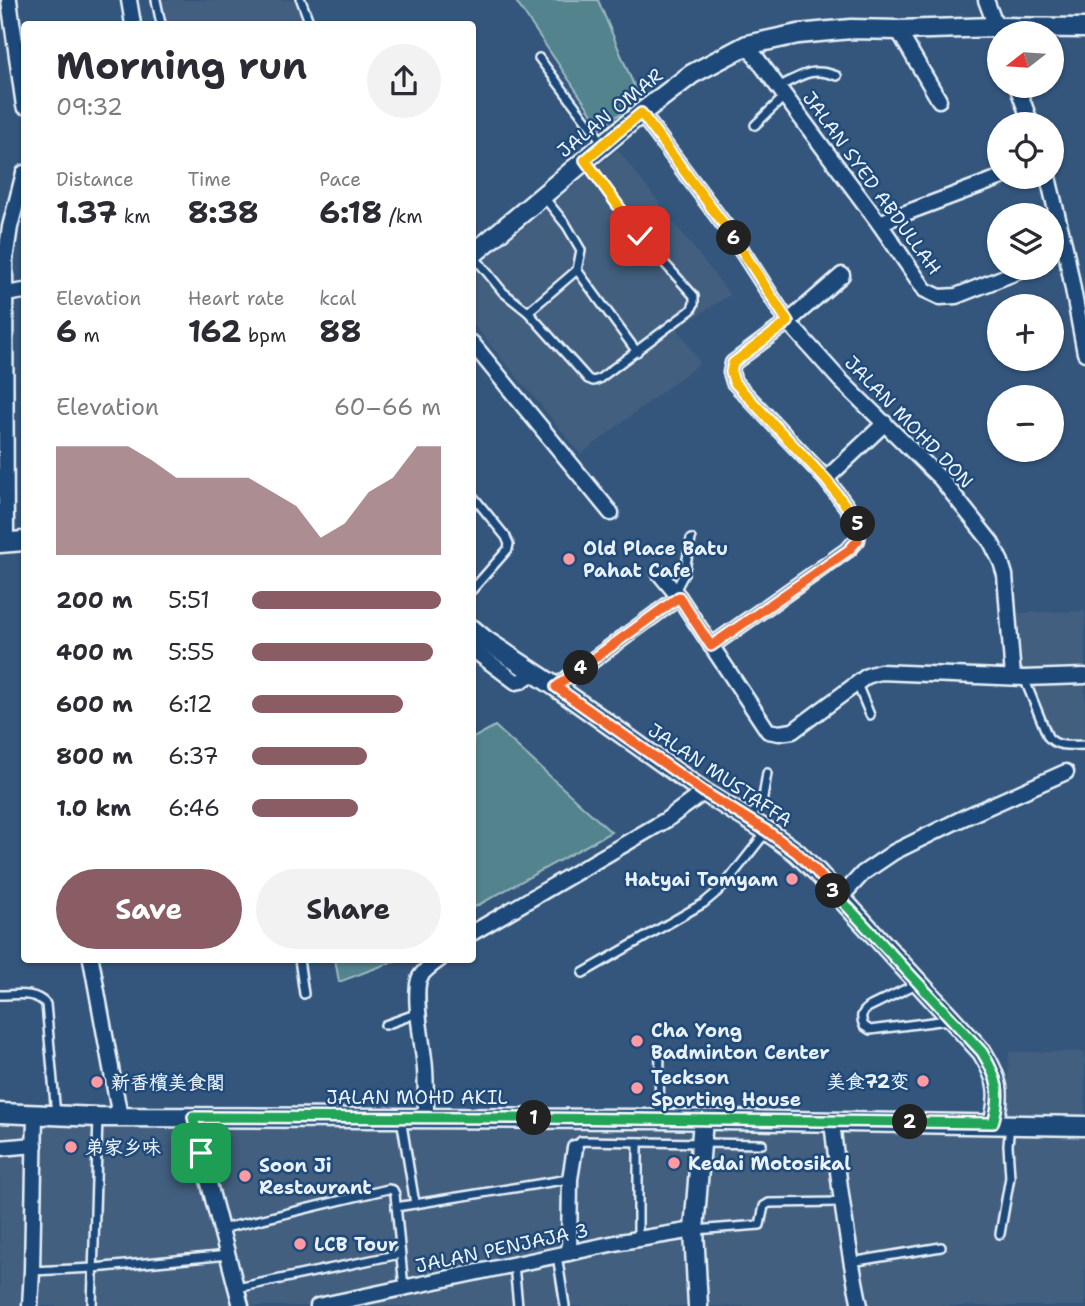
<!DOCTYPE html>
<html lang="en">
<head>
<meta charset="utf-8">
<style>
  :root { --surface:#fff; --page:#f2f2f3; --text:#2b2b33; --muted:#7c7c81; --accent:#8a5d65 }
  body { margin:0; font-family:"Shantell Sans","LXGW WenKai TC",sans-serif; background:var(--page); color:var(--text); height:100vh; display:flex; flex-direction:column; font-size:26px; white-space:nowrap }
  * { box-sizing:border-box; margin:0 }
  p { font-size:23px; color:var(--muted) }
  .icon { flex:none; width:38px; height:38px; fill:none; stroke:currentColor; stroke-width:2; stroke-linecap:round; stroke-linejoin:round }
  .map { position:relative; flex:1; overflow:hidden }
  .drawer { position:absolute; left:21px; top:21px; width:455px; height:942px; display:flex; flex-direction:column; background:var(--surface); border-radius:7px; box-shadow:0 2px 5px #0004 }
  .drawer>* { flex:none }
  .needle { width:46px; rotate:253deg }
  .controls { position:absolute; left:987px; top:21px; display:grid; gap:14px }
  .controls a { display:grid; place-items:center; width:77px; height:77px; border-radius:50%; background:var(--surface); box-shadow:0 2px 5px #0004; font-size:35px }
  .pin { position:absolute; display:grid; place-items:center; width:60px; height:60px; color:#fff; margin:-30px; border-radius:14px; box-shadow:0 4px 10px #0006 }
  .km { position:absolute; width:35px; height:35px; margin:-18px; border-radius:50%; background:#222; color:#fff; font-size:19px; line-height:35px; text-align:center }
  .round { display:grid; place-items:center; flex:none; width:74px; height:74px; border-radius:37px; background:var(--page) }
  .summary { display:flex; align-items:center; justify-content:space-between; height:119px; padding:0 35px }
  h1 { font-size:38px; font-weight:700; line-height:52px }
  .metrics { display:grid; grid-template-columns:repeat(3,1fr); gap:10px; height:119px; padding:7px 35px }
  .metrics div { display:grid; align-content:center }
  .metrics b { font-size:30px; font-weight:700 }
  .metrics small { font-size:19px; font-weight:400 }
  .metrics p { font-size:19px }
  .chart { height:196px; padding:14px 35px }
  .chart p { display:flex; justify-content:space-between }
  .chart svg { width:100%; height:126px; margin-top:7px; fill:var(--accent); opacity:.7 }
  .button { display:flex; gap:14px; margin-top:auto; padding:14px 35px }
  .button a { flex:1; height:80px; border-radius:42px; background:var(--accent); color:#fff; font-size:28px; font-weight:700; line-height:80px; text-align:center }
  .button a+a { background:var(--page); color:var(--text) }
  ul { padding:0 35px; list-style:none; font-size:23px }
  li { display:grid; grid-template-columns:112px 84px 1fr; align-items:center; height:52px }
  li i { height:18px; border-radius:9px; background:var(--accent) }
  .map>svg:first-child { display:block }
</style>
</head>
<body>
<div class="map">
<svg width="1085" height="1306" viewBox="0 0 1085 1306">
  <rect width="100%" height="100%" fill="#34567d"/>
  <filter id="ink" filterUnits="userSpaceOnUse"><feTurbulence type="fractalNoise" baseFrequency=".0143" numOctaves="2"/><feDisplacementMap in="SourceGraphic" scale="14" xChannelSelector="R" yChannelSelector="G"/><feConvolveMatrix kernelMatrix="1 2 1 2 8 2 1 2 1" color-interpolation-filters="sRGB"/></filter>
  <g filter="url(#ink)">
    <g fill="#435e7f">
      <path d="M153,0H304L312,24H158Z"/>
      <path d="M618,150L730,295L677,328L700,363L581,454L473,324L472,267Z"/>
      <path d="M1085,611V748H1061L1050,744L1044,738L1022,681L1017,613Z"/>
      <path d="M1009,1052H1085V1118L1007,1114Z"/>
      <path d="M52,1121L694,1127L691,1306H0V1122Z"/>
      <path d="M709,1128L829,1129L855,1306H705L702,1221Z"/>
      <path d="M838,1129L1085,1133V1306H864Z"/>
    </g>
    <g fill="#52838d" stroke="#9dbac2" stroke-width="2">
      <path d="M515,0H598L640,100L601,127Z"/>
      <path d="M495,726L611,832L473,908V738Z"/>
      <path d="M335,959H400L339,982Z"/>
    </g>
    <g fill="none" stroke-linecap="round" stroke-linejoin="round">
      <defs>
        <g id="service">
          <path d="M156,0L161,24"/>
          <path d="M301,0L310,24"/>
          <path d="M539,58L603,143"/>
          <path d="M778,87C801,76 811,66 837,76"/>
          <path d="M755,125L785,96"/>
          <path d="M543,196L567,226L581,250L577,270L637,352"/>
          <path d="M473,255L503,292L528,312L588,379L593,381L599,379L691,310L694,304V296L640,236L586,161"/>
          <path d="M528,312L577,270"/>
          <path d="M472,495L506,537L509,544L508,549L472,590"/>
          <path d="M675,591L684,574L691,539"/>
          <path d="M1024,678L1048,737C1058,748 1071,745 1085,745"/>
          <path d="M857,684L870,715"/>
          <path d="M749,820L763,798L767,773"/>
          <path d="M299,959L304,994"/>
          <path d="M583,973L704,903L723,887L767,831"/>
          <path d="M918,983L869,1007C861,1013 860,1017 864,1026L870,1030L948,1020"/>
          <path d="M0,995C17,995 34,991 46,1004L56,1115"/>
          <path d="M385,1025L418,1013"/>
          <path d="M401,1118L415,1204"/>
          <path d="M659,1118L660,1050"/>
          <path d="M575,1148L581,1141L762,1144"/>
          <path d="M396,1207L569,1179"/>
          <path d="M221,1229L388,1189L393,1190L395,1194L404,1288"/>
          <path d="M695,1230L760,1225L764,1206L769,1203L841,1202"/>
          <path d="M1000,1234L1010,1177L1008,1145L1010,1125"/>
          <path d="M638,1239V1142"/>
          <path d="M557,1255L565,1306"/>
          <path d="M851,1262L941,1247"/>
          <path d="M514,1265L518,1306"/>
          <path d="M32,1271L94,1268L228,1255"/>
          <path d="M237,1288L400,1254"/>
          <path d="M92,1306L98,1118"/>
        </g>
        <g id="minor">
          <path d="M9,0L24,106"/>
          <path d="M129,0L133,24"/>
          <path d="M986,0L999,35"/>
          <path d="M898,30L939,100"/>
          <path d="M747,45L879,223L925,290L940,297L956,296L1027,268"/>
          <path d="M1017,86L1031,124"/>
          <path d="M641,113L731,234L788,322L840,380L941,479L991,542L1001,562L1005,575L1013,677"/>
          <path d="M1048,177L1066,252L1085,353"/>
          <path d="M879,223L1002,177"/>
          <path d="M6,294L24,291"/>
          <path d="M472,343L611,513"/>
          <path d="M826,479L885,423"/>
          <path d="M6,543L5,260L10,227L24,173"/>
          <path d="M659,573L679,597L768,731L779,733L793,731L867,676L880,672L1024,678L1085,676"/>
          <path d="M711,646L849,549L857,540L859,526L853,515L826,479L734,382L731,372L733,363L788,322L842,275"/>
          <path d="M472,649L516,682L521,681L533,673"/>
          <path d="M556,687L679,597"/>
          <path d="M840,898L863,873L894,852L963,818L1066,772"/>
          <path d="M472,933L666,820L704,792"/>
          <path d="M91,959L120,1117"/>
          <path d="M193,1117L201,1153L241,1306"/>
          <path d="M426,1118C426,1102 426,1085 425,1069C424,1049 412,994 420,977C424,970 433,964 440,959"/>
          <path d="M832,1122C839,1184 847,1245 860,1306"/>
          <path d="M0,1148L35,1145"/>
          <path d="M569,1253L570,1179L575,1148"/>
          <path d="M30,1306L32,1271L35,1114"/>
          <path d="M318,1306L620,1242L694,1230"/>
        </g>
        <g id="tertiary">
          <path d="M472,255L641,113L692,74L747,45L798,34L851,29L898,30L996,27L1085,28"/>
          <path d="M0,543L24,541"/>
          <path d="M472,629L485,640L556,687L704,792L767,831L796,852L817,872L982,1052C998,1078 1002,1093 993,1123"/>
          <path d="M0,1113L98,1117L659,1119L1085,1126"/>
          <path d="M698,1306L694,1230L703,1120"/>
        </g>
      </defs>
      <use href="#service" stroke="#e8f1f8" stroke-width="12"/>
      <use href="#minor" stroke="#e8f1f8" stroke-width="19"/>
      <use href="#tertiary" stroke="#e8f1f8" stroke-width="23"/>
      <use href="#service" stroke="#1f4a7a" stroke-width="7"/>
      <use href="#minor" stroke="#1f4a7a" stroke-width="14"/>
      <use href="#tertiary" stroke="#1f4a7a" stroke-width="18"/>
    </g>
  </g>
  <g fill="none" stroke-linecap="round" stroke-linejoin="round" filter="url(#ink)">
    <defs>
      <path id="split-1" d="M201,1153L193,1117L534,1118"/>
      <path id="split-2" d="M534,1118L910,1122"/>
      <path id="split-3" d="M833,891L982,1052C998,1078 1002,1093 993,1123L910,1122"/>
      <path id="split-4" d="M581,668L556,687L704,792L767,831L796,852L817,872L833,891"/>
      <path id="split-5" d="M581,668L679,597L711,646L849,550L858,540V524"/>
      <path id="split-6" d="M734,238L788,322L733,363L731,372L734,382L826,480L853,515L858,524"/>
      <path id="split-7" d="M640,236L585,160L641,113L734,238"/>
    </defs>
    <use href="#split-1" stroke="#fff" stroke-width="14"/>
    <use href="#split-2" stroke="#fff" stroke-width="14"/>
    <use href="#split-3" stroke="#fff" stroke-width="14"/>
    <use href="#split-4" stroke="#fff" stroke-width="14"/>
    <use href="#split-5" stroke="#fff" stroke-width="14"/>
    <use href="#split-6" stroke="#fff" stroke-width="14"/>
    <use href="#split-7" stroke="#fff" stroke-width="14"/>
    <use href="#split-1" stroke="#22a559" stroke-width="9"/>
    <use href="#split-2" stroke="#22a559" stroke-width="9"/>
    <use href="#split-3" stroke="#22a559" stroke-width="9"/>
    <use href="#split-4" stroke="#f0652b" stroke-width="9"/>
    <use href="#split-5" stroke="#f0652b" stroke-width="9"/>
    <use href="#split-6" stroke="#f5b400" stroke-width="9"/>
    <use href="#split-7" stroke="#f5b400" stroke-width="9"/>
  </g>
  <g fill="#ff9aa2" stroke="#1f4a7a" stroke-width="2.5">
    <circle cx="569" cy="559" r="7"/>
    <circle cx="792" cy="879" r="7"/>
    <circle cx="637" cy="1041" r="7"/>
    <circle cx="923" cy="1081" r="7"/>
    <circle cx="97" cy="1082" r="7"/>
    <circle cx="637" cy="1088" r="7"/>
    <circle cx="71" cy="1147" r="7"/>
    <circle cx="674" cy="1163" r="7"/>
    <circle cx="245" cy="1176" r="7"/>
    <circle cx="300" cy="1244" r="7"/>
  </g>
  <g text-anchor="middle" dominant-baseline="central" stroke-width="5" stroke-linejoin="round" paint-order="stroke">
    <g font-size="19" fill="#e8f1f8" stroke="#1f4a7a">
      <text transform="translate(610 113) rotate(-39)">JALAN OMAR</text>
      <text transform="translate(872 183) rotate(54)">JALAN SYED ABDULLAH</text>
      <text transform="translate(909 422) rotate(46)">JALAN MOHD DON</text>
      <text transform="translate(720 775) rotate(34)">JALAN MUSTAFFA</text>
      <text x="417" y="1097">JALAN MOHD AKIL</text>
      <text transform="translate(502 1248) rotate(-12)">JALAN PENJAJA 3</text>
    </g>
    <g font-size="19" font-weight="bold" fill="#e8f1f8" stroke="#1f4a7a" text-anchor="start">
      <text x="583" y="548">Old Place Batu<tspan x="583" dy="22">Pahat Cafe</tspan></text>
      <text x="778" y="879" text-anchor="end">Hatyai Tomyam</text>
      <text x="651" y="1030">Cha Yong<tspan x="651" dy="22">Badminton Center</tspan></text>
      <text x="651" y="1077">Teckson<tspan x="651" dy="22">Sporting House</tspan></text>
      <text x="909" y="1081" text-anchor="end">美食72变</text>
      <text x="111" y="1082">新香檳美食閣</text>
      <text x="85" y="1147">弟家乡味</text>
      <text x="688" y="1163">Kedai Motosikal</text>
      <text x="259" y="1165">Soon Ji<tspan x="259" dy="22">Restaurant</tspan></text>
      <text x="314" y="1244">LCB Tour</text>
    </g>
  </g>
</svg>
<div class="controls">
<a><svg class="needle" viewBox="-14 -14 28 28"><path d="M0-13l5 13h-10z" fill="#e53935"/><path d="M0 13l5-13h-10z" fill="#7c7c81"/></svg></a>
<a><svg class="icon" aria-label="locate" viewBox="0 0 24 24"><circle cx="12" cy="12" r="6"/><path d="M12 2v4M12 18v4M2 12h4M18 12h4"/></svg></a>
<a><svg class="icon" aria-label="layers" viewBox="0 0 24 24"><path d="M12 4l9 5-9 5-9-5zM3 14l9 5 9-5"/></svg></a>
<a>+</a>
<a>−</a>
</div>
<div class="pin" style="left:201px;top:1153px;background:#1e9e55"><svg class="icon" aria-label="arrive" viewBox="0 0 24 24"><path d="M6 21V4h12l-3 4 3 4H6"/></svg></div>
<div class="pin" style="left:640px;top:236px;background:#d93025"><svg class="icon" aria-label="check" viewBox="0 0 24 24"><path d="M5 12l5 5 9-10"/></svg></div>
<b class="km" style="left:534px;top:1118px">1</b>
<b class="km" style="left:910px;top:1122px">2</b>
<b class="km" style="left:833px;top:891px">3</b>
<b class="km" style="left:581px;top:668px">4</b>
<b class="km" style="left:858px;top:524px">5</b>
<b class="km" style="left:734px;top:238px">6</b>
<section class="drawer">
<div class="summary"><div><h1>Morning run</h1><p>09:32</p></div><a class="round"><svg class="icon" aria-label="share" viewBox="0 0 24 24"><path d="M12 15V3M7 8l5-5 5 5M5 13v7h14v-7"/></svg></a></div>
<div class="metrics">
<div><p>Distance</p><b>1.37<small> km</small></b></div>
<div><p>Time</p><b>8:38</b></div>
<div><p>Pace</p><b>6:18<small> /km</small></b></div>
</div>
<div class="metrics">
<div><p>Elevation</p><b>6<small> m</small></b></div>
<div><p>Heart rate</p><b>162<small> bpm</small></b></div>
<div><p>kcal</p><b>88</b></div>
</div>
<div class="chart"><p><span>Elevation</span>60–66 m</p>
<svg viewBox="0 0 160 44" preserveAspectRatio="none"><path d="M0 44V6L10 6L20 6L30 6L40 11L50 17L60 17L70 17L80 17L90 22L100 27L110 38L120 33L130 22L140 17L150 6L160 6V44z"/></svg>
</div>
<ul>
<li><b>200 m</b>5:51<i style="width:100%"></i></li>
<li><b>400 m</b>5:55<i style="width:96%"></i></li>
<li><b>600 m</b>6:12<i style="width:80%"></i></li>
<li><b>800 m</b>6:37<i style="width:61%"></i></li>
<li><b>1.0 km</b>6:46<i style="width:56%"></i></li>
</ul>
<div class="button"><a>Save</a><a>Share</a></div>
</section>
</div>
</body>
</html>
